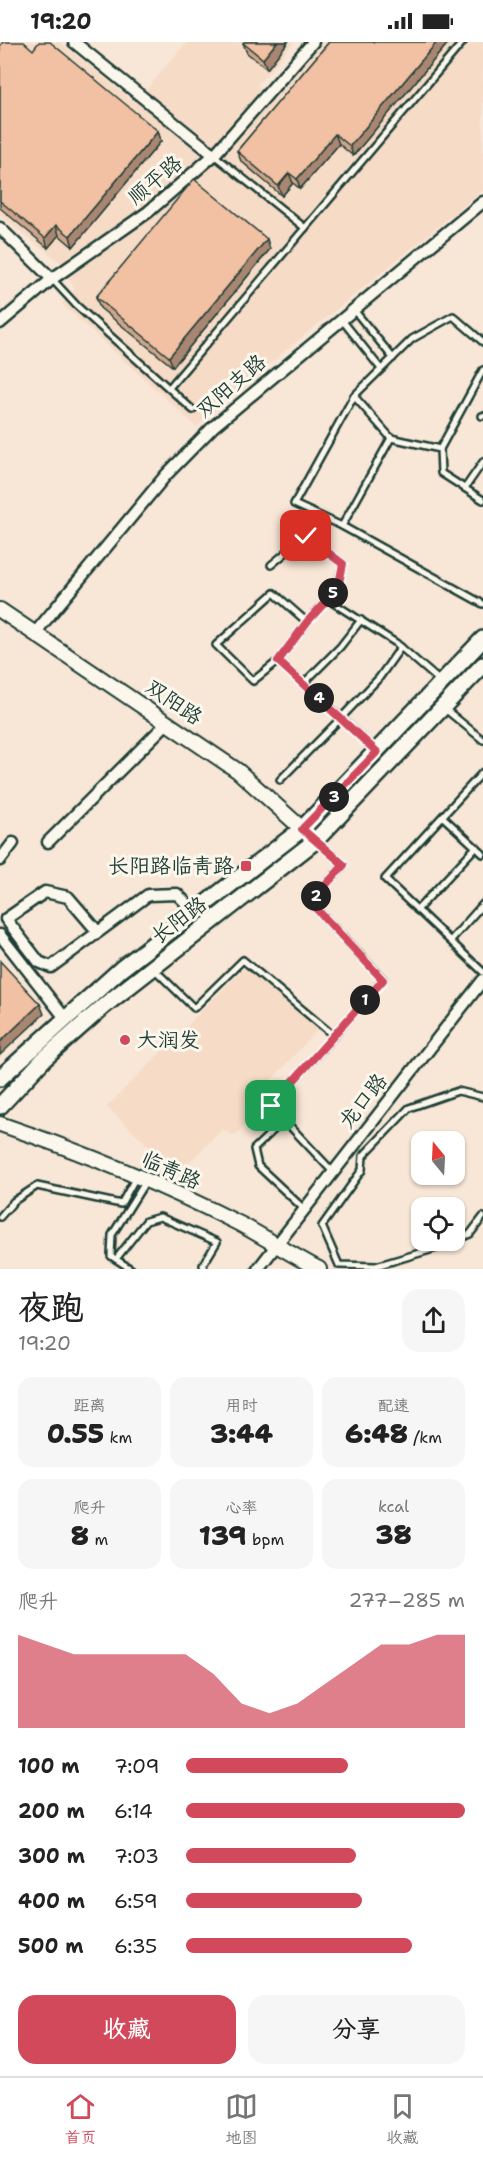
<!DOCTYPE html>
<html lang="zh">
<head>
<meta charset="utf-8">
<style>
  :root { --surface:#fff; --page:#f6f6f6; --text:#222; --muted:#767676; --line:#e0e0e0; --accent:#d1495b }
  body { margin:0; font-family:"Shantell Sans","LXGW WenKai TC",sans-serif; background:var(--page); color:var(--text); height:100vh; display:flex; flex-direction:column; font-size:22px; white-space:nowrap }
  * { box-sizing:border-box; margin:0 }
  p { font-size:20px; color:var(--muted) }
  .icon { flex:none; width:33px; height:33px; fill:none; stroke:currentColor; stroke-width:2; stroke-linecap:round; stroke-linejoin:round }
  .map { position:relative; height:1227px; overflow:hidden }
  .details { display:flex; flex-direction:column; background:var(--surface); flex:1 }
  .details>* { flex:none }
  .needle { width:39px; rotate:342deg }
  .tools { position:absolute; left:411px; top:1089px; display:grid; gap:12px }
  .tools a { display:grid; place-items:center; width:54px; height:54px; border-radius:12px; background:var(--surface); box-shadow:0 2px 4px #0004; font-size:30px }
  .pin { position:absolute; display:grid; place-items:center; width:51px; height:51px; color:#fff; margin:-26px; border-radius:12px; box-shadow:0 3px 9px #0006 }
  .km { position:absolute; width:30px; height:30px; margin:-15px; border-radius:50%; background:#222; color:#fff; font-size:16px; line-height:30px; text-align:center }
  .round { display:grid; place-items:center; flex:none; width:63px; height:63px; border-radius:18px; background:var(--page) }
  .head { display:flex; align-items:center; justify-content:space-between; height:102px; padding:0 18px }
  h1 { font-size:33px; font-weight:800; line-height:45px }
  .figures { display:grid; grid-template-columns:repeat(3,1fr); gap:9px; height:102px; padding:6px 18px }
  .figures div { display:grid; align-content:center; border-radius:15px; background:var(--page); text-align:center }
  .figures b { font-size:26px; font-weight:800 }
  .figures small { font-size:16px; font-weight:400 }
  .figures p { font-size:16px }
  .chart { height:168px; padding:12px 18px }
  .chart p { display:flex; justify-content:space-between }
  .chart svg { width:100%; height:108px; margin-top:6px; fill:var(--accent); opacity:.7 }
  .primary-button { display:flex; gap:12px; margin-top:auto; padding:12px 18px }
  .primary-button a { flex:1; height:69px; border-radius:18px; background:var(--accent); color:#fff; font-size:24px; font-weight:800; line-height:69px; text-align:center }
  .primary-button a+a { background:var(--page); color:var(--text) }
  ul { padding:0 18px; list-style:none; font-size:20px }
  li { display:grid; grid-template-columns:96px 72px 1fr; align-items:center; height:45px }
  li i { height:15px; border-radius:8px; background:var(--accent) }
  .status { display:flex; justify-content:space-between; align-items:center; height:42px; padding:0 30px; background:var(--surface); direction:ltr }
  .status svg { height:16px; fill:currentColor }
  .menu { display:flex; justify-content:space-around; align-items:center; height:84px; border-top:2px solid var(--line); background:var(--surface); font-size:16px; color:var(--muted) }
  .menu a { display:grid; justify-items:center; gap:3px }
  .menu .selected { color:var(--accent) }
  .map>svg:first-child { display:block }
</style>
</head>
<body>
<div class="status"><b>19:20</b><svg viewBox="0 0 49 12"><path d="M0 12V9h3v3zM5 12V6h3v6zM10 12V3h3v9zM15 12V0h3v12zM26 1h20v11H26zM47 4h2v5h-2z"/></svg></div>
<div class="map">
<svg width="483" height="1227" viewBox="0 0 483 1227">
  <rect width="100%" height="100%" fill="#f8e6d6"/>
  <filter id="ink" filterUnits="userSpaceOnUse"><feTurbulence type="fractalNoise" baseFrequency=".0167" numOctaves="2"/><feDisplacementMap in="SourceGraphic" scale="12" xChannelSelector="R" yChannelSelector="G"/><feConvolveMatrix kernelMatrix="1 2 1 2 8 2 1 2 1" color-interpolation-filters="sRGB"/></filter>
  <g filter="url(#ink)">
    <g fill="#f6dbc7">
      <path d="M0,0H60L135,61L187,0H294L257,43L274,58L324,0H483V148L231,353L197,385L62,262L75,247L60,220L0,174Z"/>
      <path d="M244,926L318,987L246,1066L253,1075L234,1094L223,1087L178,1131L107,1065Z"/>
    </g>
    <g fill="none" stroke-linecap="round" stroke-linejoin="round">
      <defs>
        <g id="service">
          <path d="M214,113L305,186"/>
          <path d="M52,237L77,264L193,368"/>
          <path d="M354,268L393,316"/>
          <path d="M342,278L381,327"/>
          <path d="M169,346L463,0"/>
          <path d="M354,354L412,297L453,274L483,300"/>
          <path d="M482,374H483"/>
          <path d="M440,407L483,328"/>
          <path d="M465,446L483,420"/>
          <path d="M483,458L441,431L440,407L391,396L342,484L483,562"/>
          <path d="M342,484L294,462L354,354L391,396"/>
          <path d="M271,523L306,494L343,522L337,546L307,580"/>
          <path d="M327,557L396,601L441,640"/>
          <path d="M278,619L307,580L274,551L216,603L253,639L278,619L341,676L379,636L401,605"/>
          <path d="M303,642L340,605L361,578"/>
          <path d="M445,667L483,698"/>
          <path d="M483,730L385,837L483,930"/>
          <path d="M280,738L341,676L376,709"/>
          <path d="M443,775L483,812"/>
          <path d="M316,799L344,823L310,860L383,937L334,994"/>
          <path d="M417,868L476,805"/>
          <path d="M451,898L483,862"/>
          <path d="M153,926L194,966L243,918L334,994L271,1064L333,1130"/>
          <path d="M483,1055L458,1049L409,1066L363,1114L362,1128L322,1184L339,1223L376,1224L440,1205L470,1192L483,1175"/>
          <path d="M284,1078L254,1107L258,1124L304,1167"/>
          <path d="M0,1175L14,1159L37,1144L121,1162L136,1135"/>
          <path d="M116,1217L146,1179L160,1175L217,1200L203,1223L204,1227"/>
          <path d="M131,1227L111,1214L112,1193L146,1139"/>
        </g>
        <g id="minor">
          <path d="M74,0L214,113"/>
          <path d="M0,186L52,237"/>
          <path d="M0,281L52,237L148,170L214,113L313,0"/>
          <path d="M35,591L166,433L213,385L483,160"/>
          <path d="M48,800L168,680"/>
          <path d="M0,818L13,801"/>
          <path d="M98,890L68,855L45,850L6,877L39,920L51,925L148,853L177,852L195,870"/>
          <path d="M0,893L65,976"/>
          <path d="M258,1227L483,938"/>
        </g>
        <g id="tertiary">
          <path d="M0,568L238,729L310,794"/>
          <path d="M0,1082C82,1110 163,1143 240,1182C266,1196 292,1213 319,1227"/>
        </g>
        <g id="secondary">
          <path d="M0,1036L121,927L302,787L483,597"/>
          <path d="M0,1064L44,1017L105,963L315,799L483,623"/>
        </g>
      </defs>
      <use href="#service" stroke="#1f3d34" stroke-width="10"/>
      <use href="#minor" stroke="#1f3d34" stroke-width="15"/>
      <use href="#tertiary" stroke="#1f3d34" stroke-width="18"/>
      <use href="#secondary" stroke="#1f3d34" stroke-width="20"/>
      <use href="#service" stroke="#fbf7ec" stroke-width="5"/>
      <use href="#minor" stroke="#fbf7ec" stroke-width="10"/>
      <use href="#tertiary" stroke="#fbf7ec" stroke-width="14"/>
      <use href="#secondary" stroke="#fbf7ec" stroke-width="15"/>
    </g>
    <g fill="#d0a58c" stroke="#1f3d34" stroke-width="1.5">
      <path d="M244,0H288L267,27L247,11L243,1Z"/>
      <path d="M329,0H449L353,114L339,102L300,147L293,141L282,154L241,119L237,109Z"/>
      <path d="M0,4L33,8L158,89L161,99L73,205L59,193L48,206L0,166Z"/>
      <path d="M270,207L173,325L100,266L96,255Z"/>
    </g>
    <g fill="#a98672" stroke="#1f3d34" stroke-width="1.5">
      <path d="M277,0H288L267,27L263,17Z"/>
      <path d="M437,0H449L353,114L350,104Z"/>
      <path d="M158,89L161,99L73,205L70,194Z"/>
      <path d="M335,92L339,102L300,147L297,137Z"/>
      <path d="M289,131L293,141L282,154L278,144Z"/>
      <path d="M56,183L59,193L48,206L45,196Z"/>
      <path d="M267,197L270,207L173,325L169,315Z"/>
      <path d="M40,962L44,972L0,1013V1000Z"/>
    </g>
    <g fill="#f2c0a3" stroke="#1f3d34" stroke-width="1.5">
      <path d="M3,0H24L33,8L39,0H50L158,89L70,194L56,183L45,196L0,159V4Z"/>
      <path d="M244,0H277L263,17L243,1Z"/>
      <path d="M329,0H437L350,104L335,92L297,137L289,131L278,144L237,109Z"/>
      <path d="M194,137L267,197L169,315L96,255Z"/>
      <path d="M0,919L40,962L0,1000Z"/>
    </g>
  </g>
  <g fill="none" stroke-linecap="round" stroke-linejoin="round" filter="url(#ink)">
    <defs>
      <path id="route" d="M271,1064L383,938L310,860L344,823L302,787L377,710L278,619L307,580L338,546L343,522L306,494"/>
    </defs>
    <use href="#route" stroke="#fff" stroke-width="12"/>
    <use href="#route" stroke="#d1495b" stroke-width="8"/>
  </g>
  <g fill="#d1495b" stroke="#fbf7ec" stroke-width="2">
    <rect x="240" y="818" width="12" height="12" rx="3"/>
    <circle cx="125" cy="998" r="6"/>
  </g>
  <g text-anchor="middle" dominant-baseline="central" stroke-width="6" stroke-linejoin="round" paint-order="stroke">
    <g font-size="21" fill="#1f3d34" stroke="#fbf7ec">
      <text transform="translate(155 138) rotate(-40)">顺平路</text>
      <text transform="translate(231 344) rotate(-41)">双阳支路</text>
      <text transform="translate(174 660) rotate(34)">双阳路</text>
      <text transform="translate(179 878) rotate(-37)">长阳路</text>
      <text transform="translate(363 1059) rotate(-52)">龙口路</text>
      <text transform="translate(171 1128) rotate(24)">临青路</text>
    </g>
    <g font-size="21" fill="#1f3d34" stroke="#fbf7ec" text-anchor="end">
      <text x="234" y="824">长阳路临青路</text>
      <text x="137" y="998" text-anchor="start">大润发</text>
    </g>
  </g>
</svg>
<div class="tools">
<a><svg class="needle" viewBox="-14 -14 28 28"><path d="M0-13l5 13h-10z" fill="#e53935"/><path d="M0 13l5-13h-10z" fill="#767676"/></svg></a>
<a><svg class="icon" aria-label="locate" viewBox="0 0 24 24"><circle cx="12" cy="12" r="6"/><path d="M12 2v4M12 18v4M2 12h4M18 12h4"/></svg></a>
</div>
<div class="pin" style="left:271px;top:1064px;background:#1e9e55"><svg class="icon" aria-label="arrive" viewBox="0 0 24 24"><path d="M6 21V4h12l-3 4 3 4H6"/></svg></div>
<div class="pin" style="left:306px;top:494px;background:#d93025"><svg class="icon" aria-label="check" viewBox="0 0 24 24"><path d="M5 12l5 5 9-10"/></svg></div>
<b class="km" style="left:365px;top:958px">1</b>
<b class="km" style="left:316px;top:854px">2</b>
<b class="km" style="left:334px;top:755px">3</b>
<b class="km" style="left:319px;top:656px">4</b>
<b class="km" style="left:333px;top:551px">5</b>
</div>
<section class="details">
<div class="head"><div><h1>夜跑</h1><p>19:20</p></div><a class="round"><svg class="icon" aria-label="share" viewBox="0 0 24 24"><path d="M12 15V3M7 8l5-5 5 5M5 13v7h14v-7"/></svg></a></div>
<div class="figures">
<div><p>距离</p><b>0.55<small> km</small></b></div>
<div><p>用时</p><b>3:44</b></div>
<div><p>配速</p><b>6:48<small> /km</small></b></div>
</div>
<div class="figures">
<div><p>爬升</p><b>8<small> m</small></b></div>
<div><p>心率</p><b>139<small> bpm</small></b></div>
<div><p>kcal</p><b>38</b></div>
</div>
<div class="chart"><p><span>爬升</span>277–285 m</p>
<svg viewBox="0 0 160 44" preserveAspectRatio="none"><path d="M0 44V6L10 10L20 14L30 14L40 14L50 14L60 14L70 22L80 34L90 38L100 34L110 26L120 18L130 10L140 10L150 6L160 6V44z"/></svg>
</div>
<ul>
<li><b>100 m</b>7:09<i style="width:58%"></i></li>
<li><b>200 m</b>6:14<i style="width:100%"></i></li>
<li><b>300 m</b>7:03<i style="width:61%"></i></li>
<li><b>400 m</b>6:59<i style="width:63%"></i></li>
<li><b>500 m</b>6:35<i style="width:81%"></i></li>
</ul>
<div class="primary-button"><a>收藏</a><a>分享</a></div>
</section>
<nav class="menu">
<a class="selected"><svg class="icon" aria-label="home" viewBox="0 0 24 24"><path d="M3 11l9-7 9 7M6 9v11h12V9"/></svg>首页</a>
<a><svg class="icon" aria-label="map" viewBox="0 0 24 24"><path d="M3 6l6-2 6 2 6-2v14l-6 2-6-2-6 2zM9 4v14M15 6v14"/></svg>地图</a>
<a><svg class="icon" aria-label="saved" viewBox="0 0 24 24"><path d="M7 4h10v16l-5-4-5 4z"/></svg>收藏</a>
</nav>
</body>
</html>
